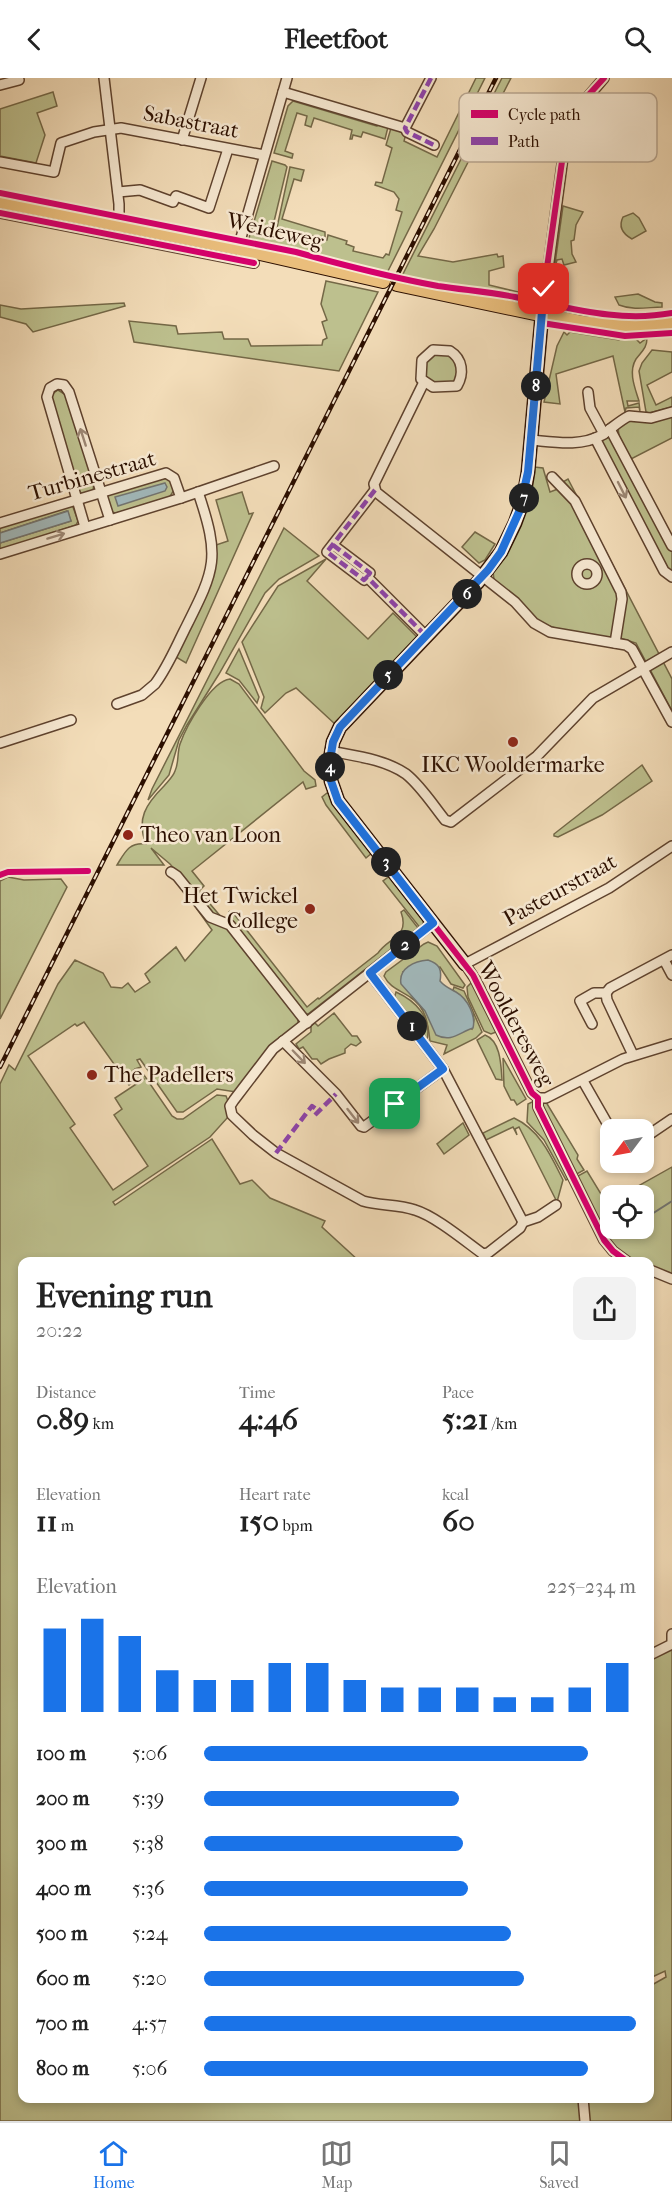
<!DOCTYPE html>
<html lang="en">
<head>
<meta charset="utf-8">
<style>
  :root { --surface:#fff; --page:#f2f2f2; --text:#222; --muted:#767676; --line:#e0e0e0; --accent:#1a73e8 }
  body { margin:0; font-family:"IM FELL French Canon",serif; background:var(--page); color:var(--text); height:100vh; display:flex; flex-direction:column; font-size:22px; white-space:nowrap }
  * { box-sizing:border-box; margin:0 }
  p { font-size:20px; color:var(--muted) }
  .icon { flex:none; width:33px; height:33px; fill:none; stroke:currentColor; stroke-width:2; stroke-linecap:round; stroke-linejoin:round }
  .map { position:relative; flex:1; overflow:hidden }
  .drawer { position:absolute; left:18px; top:1179px; width:636px; height:846px; display:flex; flex-direction:column; background:var(--surface); border-radius:12px; box-shadow:0 3px 9px #0003 }
  .drawer>* { flex:none }
  .needle { width:39px; rotate:238deg }
  .buttons { position:absolute; left:600px; top:1041px; display:grid; gap:12px }
  .buttons a { display:grid; place-items:center; width:54px; height:54px; border-radius:12px; background:var(--surface); box-shadow:0 3px 9px #0003; font-size:30px }
  .pin { position:absolute; display:grid; place-items:center; width:51px; height:51px; color:#fff; margin:-26px; border-radius:12px; box-shadow:0 3px 9px #0006 }
  .km { position:absolute; width:30px; height:30px; margin:-15px; border-radius:50%; background:#222; color:#fff; font-size:16px; line-height:30px; text-align:center }
  .round { display:grid; place-items:center; flex:none; width:63px; height:63px; border-radius:12px; background:var(--page) }
  .head { display:flex; align-items:center; justify-content:space-between; height:102px; padding:0 18px }
  h1 { font-size:33px; font-weight:700; line-height:45px }
  .figures { display:grid; grid-template-columns:repeat(3,1fr); gap:9px; height:102px; padding:6px 18px }
  .figures div { display:grid; align-content:center }
  .figures b { font-size:30px; font-weight:700 }
  .figures small { font-size:16px; font-weight:400 }
  .figures p { font-size:16px }
  .chart { height:168px; padding:12px 18px }
  .chart p { display:flex; justify-content:space-between }
  .chart svg { width:100%; height:108px; margin-top:6px; stroke:var(--accent); stroke-width:6 }
  ul { padding:0 18px; list-style:none; font-size:20px }
  li { display:grid; grid-template-columns:96px 72px 1fr; align-items:center; height:45px }
  li i { height:15px; border-radius:8px; background:var(--accent) }
  header { display:flex; justify-content:space-between; align-items:center; height:78px; padding:0 18px; background:var(--surface); font-size:27px; font-weight:700 }
  .dock { display:flex; justify-content:space-around; align-items:center; height:84px; border-top:2px solid var(--line); background:var(--surface); font-size:16px; color:var(--muted) }
  .dock a { display:grid; justify-items:center; gap:3px }
  .dock .current { color:var(--accent) }
  .map>svg:first-child { display:block }
</style>
</head>
<body>
<header><svg class="icon" aria-label="back" viewBox="0 0 24 24"><path d="M15 5l-7 7 7 7"/></svg>Fleetfoot<svg class="icon" aria-label="search" viewBox="0 0 24 24"><circle cx="10" cy="10" r="6"/><path d="M15 15l6 6"/></svg></header>
<div class="map">
<svg width="672" height="2043" viewBox="0 0 672 2043">
  <rect width="100%" height="100%" fill="#f3ddb9"/>
  <filter id="stains"><feTurbulence type="fractalNoise" baseFrequency=".00333" numOctaves="4"/><feColorMatrix values="0 0 0 0 .2 0 0 0 0 .09 0 0 0 0 .02 0 0 0 .5 -.17"/></filter>
  <radialGradient id="worn" r=".72"><stop offset=".6" stop-color="#630" stop-opacity="0"/><stop offset="1" stop-color="#630" stop-opacity=".3"/></radialGradient>
  <g fill="#bdc08e" stroke="#746847" stroke-width="1.5">
    <path d="M476,0H485L387,195C340,186 296,169 249,161L251,150L275,158L276,160L321,165L322,162H327L328,157L347,163L346,166L354,169L353,173L383,180L386,176L389,177L402,134L396,132L399,121L394,114L375,107L376,104L382,105L392,70L386,67L391,50L406,56L404,63L437,79Z"/>
    <path d="M502,0H511L434,151L418,178L453,184L497,176L498,179L503,178L504,189L489,193V207L534,218C489,216 446,209 402,198Z"/>
    <path d="M53,14L57,28L37,35L45,57L36,85L0,78V31Z"/>
    <path d="M293,23L377,48L378,46L388,49L385,61L363,54L361,59L353,57L352,61H350L352,52L314,40L311,49L305,47L307,38L297,35L285,73L293,76L292,80L274,75L288,28Z"/>
    <path d="M272,83L285,87L287,89L272,152L253,147Z"/>
    <path d="M290,89L304,92L301,103L294,101L282,141L325,154V159L276,154Z"/>
    <path d="M563,128L583,134L576,147L574,162L571,163L572,176L576,184L564,187L562,181L557,182L554,193Z"/>
    <path d="M633,135L639,140L646,153L632,161C623,156 618,149 623,139Z"/>
    <path d="M326,203L378,214L339,293L134,264L129,243L176,248L178,256L222,254L224,261H248L251,268L322,267L323,262L327,260L322,244L327,242L321,226Z"/>
    <path d="M638,216L655,224L662,225V229C649,229 634,233 619,227L615,219Z"/>
    <path d="M124,225L125,228L33,254L26,246L0,239V227L21,231Z"/>
    <path d="M564,254L567,257L570,254L619,262L620,259L635,260L640,265L647,260C647,270 642,273 636,281C628,294 635,310 639,323H627L628,328L639,325L640,333L639,329L626,330L625,334L613,278L556,296L560,326L544,324L557,268Z"/>
    <path d="M652,272L672,274V294L647,307L656,327L672,319V329L649,335L646,334L639,293L642,285Z"/>
    <path d="M432,275L451,276L458,286L456,305L436,306L424,300L425,283Z"/>
    <path d="M58,312L66,317L94,406L93,412L84,416L78,414L53,335L51,317Z"/>
    <path d="M672,337V360L631,381L619,358L618,349L627,342Z"/>
    <path d="M608,358L613,361L672,474V496L669,495L601,363L603,360Z"/>
    <path d="M534,389L543,390L550,414L563,409L561,405L568,401L672,601V633L636,565L614,558L610,560C585,556 558,555 537,542L494,502L493,493L526,427L531,429L529,426Z"/>
    <path d="M169,399L174,412L169,420L116,435L111,434L106,417Z"/>
    <path d="M242,414L249,436L253,435L186,585L176,579C193,543 216,508 216,467L228,463L216,422Z"/>
    <path d="M70,427L73,429L78,443L76,447L0,472V465L71,443L67,433L0,455V447Z"/>
    <path d="M284,450L319,478L279,501L265,515L219,596L187,647L179,662L169,697L148,722L152,711Z"/>
    <path d="M475,454L495,466L485,482L479,485L462,469Z"/>
    <path d="M326,481L307,503L368,561L393,535L418,560L336,647L296,610L286,615L265,635L261,630L264,619L242,564L278,508Z"/>
    <path d="M239,571L259,619L257,625L239,602L226,595Z"/>
    <path d="M230,601L239,606L304,693L315,702L316,708L306,711L303,704L192,793L204,808L199,813L222,840L216,839L170,786L151,770L164,787H117C125,774 129,764 146,766C136,741 146,726 164,708C168,703 173,699 175,693C179,685 177,675 180,666C186,649 211,603 230,601Z"/>
    <path d="M642,687L652,703L602,737L558,759L554,758V756Z"/>
    <path d="M327,715L331,716C336,736 351,746 363,761V765L368,772L373,774L366,780L326,727L322,719Z"/>
    <path d="M391,797L395,803V806L424,842L421,851L383,803Z"/>
    <path d="M8,799L24,802L61,801L67,809L0,941V803Z"/>
    <path d="M199,829L210,844L224,846L298,939V946L236,1014L217,1011L183,1034H177L140,981L137,982L141,989L135,991L124,1000L84,944L77,948L75,946L28,978L75,1046L70,1050L113,1112L148,1088L114,1037L122,1031L115,1020L144,1001L141,999L129,1007L127,1004L137,997H144L172,1038L177,1041H183L217,1017L226,1018L228,1023L226,1032L229,1038L210,1059L113,1124L115,1127L212,1061L240,1106L252,1102L270,1120L325,1143L322,1149L359,1183L22,1184V2020H581L583,2043H0V1006L9,987L15,992L58,906L75,882L103,895L111,909L122,910L128,905L135,914L150,904L145,896L176,869L185,883L212,852L197,831Z"/>
    <path d="M404,832L418,850L308,936L304,935L231,843L229,833L232,837L234,836L307,929L318,920L319,921L378,875C389,859 410,859 401,834Z"/>
    <path d="M428,864L437,868L465,907L463,910L451,906L440,889L403,894C415,936 440,931 472,951L474,942L473,937L453,912L454,909L464,913L482,954L476,960L444,976L447,967L430,963C428,946 426,929 410,919C400,912 390,910 384,898L386,894L424,866Z"/>
    <path d="M472,904L496,954L491,956L484,953L468,919L467,909Z"/>
    <path d="M396,914C416,923 432,940 427,962L394,921Z"/>
    <path d="M334,935L352,958H357L361,964L356,968L351,966L345,971V975L329,981L321,986L317,981H312L303,969L299,971L296,966L311,954V948L315,945L318,948Z"/>
    <path d="M485,957C501,963 501,988 502,1002L496,1001L477,962Z"/>
    <path d="M503,980L526,1021L517,1027L514,1022H511L504,1008Z"/>
    <path d="M534,1023L570,1100L566,1102L544,1062L527,1044L528,1026Z"/>
    <path d="M540,1024H546L578,1077L577,1081L584,1092L575,1097Z"/>
    <path d="M514,1040C540,1052 551,1078 563,1102L557,1124L519,1049L515,1051L517,1057L513,1049L486,1062L483,1055Z"/>
    <path d="M463,1045L469,1057L444,1076L437,1066Z"/>
    <path d="M672,1089V1200L650,1191V1184L632,1183L608,1164L576,1099L587,1093L607,1126L610,1124V1150H644V1118L622,1117Z"/>
    <path d="M672,1568V2043H589L587,2021L650,2020V1908L666,1899L665,1893L650,1900V1580Z"/>
  </g>
  <g fill="#a1b8bb" stroke="#727470" stroke-width="1.5">
    <path d="M165,405L167,409L165,413L118,428L115,419Z"/>
    <path d="M68,433L71,443L0,465V455Z"/>
    <path d="M428,882C440,886 442,892 440,903C445,909 449,910 456,914C468,921 476,938 473,950C460,954 452,965 436,957L425,933L401,906C398,890 415,883 428,882Z"/>
  </g>
  <g fill="none" stroke-linecap="round" stroke-linejoin="round">
    <g stroke="#727470" stroke-width="2">
      <path d="M644,1141L672,1123"/>
      <path d="M633,1153L635,1150"/>
    </g>
    <defs>
      <g id="street">
        <path d="M104,0L119,126V150"/>
        <path d="M431,0L405,50L407,54L434,67"/>
        <path d="M0,7L19,2L18,0"/>
        <path d="M283,14L405,50"/>
        <path d="M182,62L201,0"/>
        <path d="M0,84L54,94L61,65L94,54L121,50L264,77"/>
        <path d="M118,114L140,112L173,124L176,118L209,130L228,71"/>
        <path d="M0,135L254,185"/>
        <path d="M238,170L287,0"/>
        <path d="M542,236L568,42L604,0"/>
        <path d="M433,272L450,273C463,281 464,296 457,308L433,309L421,301L422,282Z"/>
        <path d="M424,304L374,406L376,414L515,524L534,545L550,554L626,567L632,571L672,644"/>
        <path d="M588,314L590,330L604,356"/>
        <path d="M610,351L672,468"/>
        <path d="M595,360L664,493L672,499"/>
        <path d="M531,362C554,364 581,369 602,357C611,351 619,343 629,338L651,340L672,334"/>
        <path d="M552,399L575,423L621,514L622,521L615,565"/>
        <path d="M375,412L327,474L364,502L367,499L426,558"/>
        <path d="M181,420L274,388"/>
        <path d="M0,445L166,395L174,400L181,420L0,476"/>
        <path d="M85,449L47,319L50,310L57,306L64,307L69,314L110,442"/>
        <path d="M333,467L370,495L367,499"/>
        <circle cx="587" cy="496" r="10"/>
        <path d="M117,626L142,617L155,606C167,590 175,571 184,553C215,491 221,482 198,414"/>
        <path d="M0,665L71,642"/>
        <path d="M330,673C355,678 384,681 406,696C421,708 433,727 445,742L451,744L537,678L593,620L672,574"/>
        <path d="M171,794L177,798L210,839L230,847L307,945"/>
        <path d="M433,845L273,971L234,1022L230,1028L232,1037L253,1057L276,1075L363,1123C380,1128 398,1126 415,1132C435,1138 465,1163 483,1176L488,1175L520,1150L523,1144"/>
        <path d="M664,882L672,897"/>
        <path d="M370,895L443,991L523,1144"/>
        <path d="M606,915L610,910L672,877"/>
        <path d="M606,915L607,922L633,977"/>
        <path d="M592,946L580,923L594,915H606"/>
        <path d="M283,963L336,1016L361,1048L364,1049L443,991"/>
        <path d="M583,1003L611,1052"/>
        <path d="M538,1020H546L623,981L672,966"/>
        <path d="M644,1060L672,1041"/>
        <path d="M523,1144L538,1139L556,1127"/>
        <path d="M628,1184L613,1173L604,1162L538,1029V1020L532,1015L475,901L465,886L609,810L672,768"/>
        <path d="M650,1192L672,1201"/>
        <path d="M650,1577L672,1566V1556"/>
        <path d="M583,2020L585,2043"/>
      </g>
      <path id="secondary" d="M465,886L338,723L331,703L330,682L333,664L340,649L478,504L501,474L515,445L523,423L528,394L542,236"/>
      <g id="primary">
        <path d="M0,123L238,170L383,203"/>
        <path d="M397,206L582,245L620,249L672,244"/>
      </g>
    </defs>
    <use href="#street" stroke="#5e422e" stroke-width="12"/>
    <use href="#secondary" stroke="#2c0f00" stroke-width="15"/>
    <use href="#primary" stroke="#2c0f00" stroke-width="16"/>
    <use href="#street" stroke="#f7e9d2" stroke-width="9"/>
    <use href="#secondary" stroke="#f7e9d2" stroke-width="12"/>
    <use href="#primary" stroke="#eabe7c" stroke-width="14"/>
    <defs>
      <path id="rail" d="M0,989L496,0"/>
    </defs>
    <use href="#rail" stroke="#2c0f00" stroke-width="4.5"/>
    <use href="#rail" stroke="#f7e9d2" stroke-width="2" stroke-dasharray="7" stroke-linecap="butt"/>
    <g stroke="#8e44ad" stroke-width="4.5" stroke-dasharray="9 4.5" stroke-linecap="butt">
      <path d="M431,0L405,50L407,54L434,67"/>
      <path d="M375,412L327,474L364,502L367,499L426,558"/>
      <path d="M333,467L370,495L367,499"/>
      <path d="M315,1037L336,1016"/>
      <path d="M276,1075L312,1028L319,1033"/>
    </g>
    <defs>
      <g id="cycleway">
        <path d="M604,0L573,34L567,48L542,225L530,381L525,413L519,434L509,458L488,492L344,643C326,668 326,696 338,723L473,897L532,1015L538,1020V1029L604,1162L613,1173L628,1184"/>
        <path d="M0,115L296,174C343,187 390,199 438,208C464,212 490,214 515,219C568,229 617,245 672,235"/>
        <path d="M0,135L254,185"/>
        <path d="M542,245L625,258L672,255"/>
        <path d="M0,797L8,794L88,793"/>
      </g>
    </defs>
    <use href="#cycleway" stroke="#f7e9d2" stroke-width="10"/>
    <use href="#cycleway" stroke="#d6006c" stroke-width="6"/>
  </g>
  <defs><path id="oneway-shaft" d="M-6 0H5M1.5-3L5.5 0L1.5 3" fill="none" stroke-width="1.6" stroke-linecap="round" stroke-linejoin="round" transform="scale(1.5)"/></defs>
  <g stroke="#9c8774">
    <use href="#oneway-shaft" transform="translate(83 359) rotate(-108)"/>
    <use href="#oneway-shaft" transform="translate(622 412) rotate(63)"/>
    <use href="#oneway-shaft" transform="translate(56 458) rotate(-17)"/>
    <use href="#oneway-shaft" transform="translate(299 979) rotate(46)"/>
    <use href="#oneway-shaft" transform="translate(353 1038) rotate(52)"/>
  </g>
  <g fill="none" stroke-linecap="round" stroke-linejoin="round">
    <defs>
      <path id="route" d="M395,1026L443,991L370,895L433,845L338,723L331,703L330,682L333,664L340,649L488,492L501,474L519,434L528,394L544,211"/>
    </defs>
    <use href="#route" stroke="#fff" stroke-width="12"/>
    <use href="#route" stroke="#1a73e8" stroke-width="8"/>
  </g>
  <g fill="#8f2418" stroke="#f7e9d2" stroke-width="2">
    <circle cx="513" cy="664" r="6"/>
    <circle cx="128" cy="757" r="6"/>
    <circle cx="310" cy="831" r="6"/>
    <circle cx="92" cy="997" r="6"/>
  </g>
  <g text-anchor="middle" dominant-baseline="central" stroke-width="5" stroke-linejoin="round" paint-order="stroke">
    <g font-size="22" fill="#2c0f00" stroke="#f7e9d2">
      <text transform="translate(191 44) rotate(11)">Sabastraat</text>
      <text transform="translate(275 153) rotate(13)">Weideweg</text>
      <text transform="translate(92 398) rotate(-16)">Turbinestraat</text>
      <text transform="translate(560 812) rotate(-29)">Pasteurstraat</text>
      <text transform="translate(516 946) rotate(62)">Woolderesweg</text>
    </g>
    <g font-size="22" fill="#2c0f00" stroke="#f7e9d2" text-anchor="start">
      <text x="513" y="687" text-anchor="middle">IKC Wooldermarke</text>
      <text x="140" y="757">Theo van Loon</text>
      <text x="298" y="818" text-anchor="end">Het Twickel<tspan x="298" dy="25">College</tspan></text>
      <text x="104" y="997">The Padellers</text>
    </g>
  </g>
  <rect x="459" y="15" width="198" height="69" rx="9" fill="#f7e9d2" stroke="#baa893" stroke-width="1.5"/>
  <rect x="471" y="32" width="27" height="8" fill="#d6006c"/>
  <rect x="471" y="59" width="27" height="8" fill="#8e44ad"/>
  <g font-size="16" fill="#2c0f00">
    <text x="508" y="42">Cycle path</text>
    <text x="508" y="69">Path</text>
  </g>
  <rect width="100%" height="100%" filter="url(#stains)"/>
  <rect width="100%" height="100%" fill="url(#worn)"/>
</svg>
<div class="buttons">
<a><svg class="needle" viewBox="-14 -14 28 28"><path d="M0-13l5 13h-10z" fill="#e53935"/><path d="M0 13l5-13h-10z" fill="#767676"/></svg></a>
<a><svg class="icon" aria-label="locate" viewBox="0 0 24 24"><circle cx="12" cy="12" r="6"/><path d="M12 2v4M12 18v4M2 12h4M18 12h4"/></svg></a>
</div>
<div class="pin" style="left:395px;top:1026px;background:#1e9e55"><svg class="icon" aria-label="arrive" viewBox="0 0 24 24"><path d="M6 21V4h12l-3 4 3 4H6"/></svg></div>
<div class="pin" style="left:544px;top:211px;background:#d93025"><svg class="icon" aria-label="check" viewBox="0 0 24 24"><path d="M5 12l5 5 9-10"/></svg></div>
<b class="km" style="left:412px;top:948px">1</b>
<b class="km" style="left:405px;top:867px">2</b>
<b class="km" style="left:386px;top:784px">3</b>
<b class="km" style="left:330px;top:689px">4</b>
<b class="km" style="left:388px;top:597px">5</b>
<b class="km" style="left:467px;top:516px">6</b>
<b class="km" style="left:524px;top:420px">7</b>
<b class="km" style="left:536px;top:308px">8</b>
<section class="drawer">
<div class="head"><div><h1>Evening run</h1><p>20:22</p></div><a class="round"><svg class="icon" aria-label="share" viewBox="0 0 24 24"><path d="M12 15V3M7 8l5-5 5 5M5 13v7h14v-7"/></svg></a></div>
<div class="figures">
<div><p>Distance</p><b>0.89<small> km</small></b></div>
<div><p>Time</p><b>4:46</b></div>
<div><p>Pace</p><b>5:21<small> /km</small></b></div>
</div>
<div class="figures">
<div><p>Elevation</p><b>11<small> m</small></b></div>
<div><p>Heart rate</p><b>150<small> bpm</small></b></div>
<div><p>kcal</p><b>60</b></div>
</div>
<div class="chart"><p><span>Elevation</span>225–234 m</p>
<svg viewBox="0 0 160 44" preserveAspectRatio="none"><path d="M5 44V10M15 44V6M25 44V13M35 44V27M45 44V31M55 44V31M65 44V24M75 44V24M85 44V31M95 44V34M105 44V34M115 44V34M125 44V38M135 44V38M145 44V34M155 44V24"/></svg>
</div>
<ul>
<li><b>100 m</b>5:06<i style="width:89%"></i></li>
<li><b>200 m</b>5:39<i style="width:59%"></i></li>
<li><b>300 m</b>5:38<i style="width:60%"></i></li>
<li><b>400 m</b>5:36<i style="width:61%"></i></li>
<li><b>500 m</b>5:24<i style="width:71%"></i></li>
<li><b>600 m</b>5:20<i style="width:74%"></i></li>
<li><b>700 m</b>4:57<i style="width:100%"></i></li>
<li><b>800 m</b>5:06<i style="width:89%"></i></li>
</ul>
</section>
</div>
<nav class="dock">
<a class="current"><svg class="icon" aria-label="home" viewBox="0 0 24 24"><path d="M3 11l9-7 9 7M6 9v11h12V9"/></svg>Home</a>
<a><svg class="icon" aria-label="map" viewBox="0 0 24 24"><path d="M3 6l6-2 6 2 6-2v14l-6 2-6-2-6 2zM9 4v14M15 6v14"/></svg>Map</a>
<a><svg class="icon" aria-label="saved" viewBox="0 0 24 24"><path d="M7 4h10v16l-5-4-5 4z"/></svg>Saved</a>
</nav>
</body>
</html>
